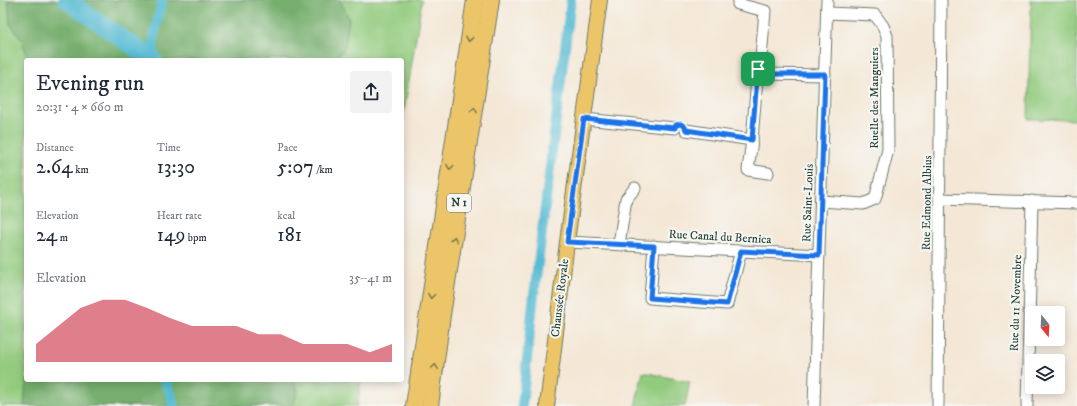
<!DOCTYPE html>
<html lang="en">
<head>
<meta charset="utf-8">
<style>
  :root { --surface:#fff; --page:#f2f2f3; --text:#1f2937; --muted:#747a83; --accent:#d1495b }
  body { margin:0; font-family:"IM FELL DW Pica",serif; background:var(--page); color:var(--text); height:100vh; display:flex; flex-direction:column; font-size:15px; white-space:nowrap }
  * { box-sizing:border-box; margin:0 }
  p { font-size:13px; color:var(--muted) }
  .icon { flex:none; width:22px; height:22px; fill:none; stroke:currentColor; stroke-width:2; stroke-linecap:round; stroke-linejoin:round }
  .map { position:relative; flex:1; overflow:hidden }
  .drawer { position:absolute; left:24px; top:58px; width:380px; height:324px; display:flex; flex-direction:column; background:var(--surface); border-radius:4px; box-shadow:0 2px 10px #0003 }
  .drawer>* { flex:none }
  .needle { width:26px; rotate:162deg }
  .buttons { position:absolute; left:1025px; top:306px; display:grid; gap:8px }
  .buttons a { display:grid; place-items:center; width:40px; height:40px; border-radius:4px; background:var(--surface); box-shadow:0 2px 10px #0003; font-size:20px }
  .pin { position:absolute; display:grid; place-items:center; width:34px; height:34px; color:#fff; margin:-17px; border-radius:8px; box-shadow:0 2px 6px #0006 }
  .round { display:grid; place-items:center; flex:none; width:42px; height:42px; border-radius:4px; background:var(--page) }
  .summary { display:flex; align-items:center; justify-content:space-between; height:68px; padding:0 12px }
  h1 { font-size:22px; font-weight:600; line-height:30px }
  .stats { display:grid; grid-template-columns:repeat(3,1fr); gap:6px; height:68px; padding:4px 12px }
  .stats div { display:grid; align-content:center }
  .stats b { font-size:20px; font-weight:600 }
  .stats small { font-size:11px; font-weight:400 }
  .stats p { font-size:11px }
  .chart { height:112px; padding:8px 12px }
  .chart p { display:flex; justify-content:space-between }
  .chart svg { width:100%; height:72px; margin-top:4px; fill:var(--accent); opacity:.7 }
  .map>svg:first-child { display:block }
</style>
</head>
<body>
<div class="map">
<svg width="1077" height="406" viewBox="0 0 1077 406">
  <rect width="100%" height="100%" fill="#f6f6f2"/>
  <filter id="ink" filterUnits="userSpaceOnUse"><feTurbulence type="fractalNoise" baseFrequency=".025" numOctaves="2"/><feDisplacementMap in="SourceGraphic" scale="8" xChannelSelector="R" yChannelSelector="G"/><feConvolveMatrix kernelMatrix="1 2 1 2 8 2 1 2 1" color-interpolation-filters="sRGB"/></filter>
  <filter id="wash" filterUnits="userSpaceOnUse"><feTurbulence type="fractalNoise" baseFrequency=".012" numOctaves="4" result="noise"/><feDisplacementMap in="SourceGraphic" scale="16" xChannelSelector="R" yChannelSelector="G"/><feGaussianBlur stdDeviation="0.9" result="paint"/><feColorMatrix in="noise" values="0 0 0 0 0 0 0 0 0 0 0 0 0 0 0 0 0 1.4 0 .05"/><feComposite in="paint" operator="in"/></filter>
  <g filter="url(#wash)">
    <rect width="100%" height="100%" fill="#f4e7d5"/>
    <g fill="#93cb7e" stroke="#598459">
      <path d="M0,0H422L402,125V60H26V380H361L357,406H0Z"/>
      <path d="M1031,0H1077V120L1028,119Z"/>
      <path d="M643,372L690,382L685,406H635Z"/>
    </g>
    <g fill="#76af6d" stroke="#4a7650">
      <path d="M8,0H340L349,19L345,48L334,60H28L22,40L10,24Z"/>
      <path d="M26,380H294L298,391L293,406H24Z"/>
    </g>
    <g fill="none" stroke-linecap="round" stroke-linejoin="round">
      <g stroke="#56bbd4" stroke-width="10">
        <path d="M153,60L154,37L162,0"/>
        <path d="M165,380L172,398L173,406"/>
        <path d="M522,406L533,303L571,0"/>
      </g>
      <path stroke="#56bbd4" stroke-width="18" d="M67,0L153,60"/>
    </g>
  </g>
  <g filter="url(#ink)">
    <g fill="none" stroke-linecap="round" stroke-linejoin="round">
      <defs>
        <g id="minor">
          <path d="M738,4L765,11L760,69"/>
          <path d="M763,74L825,75"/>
          <path d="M584,119L675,128"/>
          <path d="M686,130L752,140L757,78"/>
          <path d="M752,140L748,170L768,173"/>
          <path d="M940,199L1077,203"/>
          <path d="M821,201L863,204L875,199L888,150L887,36L883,26L875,15L827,13"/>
          <path d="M567,242L819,255"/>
          <path d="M619,244L626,199L635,188"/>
          <path d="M654,246L650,298L727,304L741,251"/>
          <path d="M814,406L827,0"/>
          <path d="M938,406L941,0"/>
          <path d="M1027,406L1032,201"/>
        </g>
        <path id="major" d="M547,406L567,242L600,0"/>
        <g id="highway">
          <path d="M414,406L475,0"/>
          <path d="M430,406L442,315L491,0"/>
        </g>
      </defs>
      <use href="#minor" stroke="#6a786c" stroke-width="13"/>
      <use href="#major" stroke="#6a786c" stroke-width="16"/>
      <use href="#highway" stroke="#6a786c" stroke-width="18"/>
      <use href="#minor" stroke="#fff" stroke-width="11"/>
      <use href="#major" stroke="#edc569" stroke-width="14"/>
      <use href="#highway" stroke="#edc569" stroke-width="16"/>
    </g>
    <defs><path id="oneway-chevron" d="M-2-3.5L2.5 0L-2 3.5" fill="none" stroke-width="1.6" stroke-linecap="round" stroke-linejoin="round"/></defs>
    <g stroke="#7c7a4c">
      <use href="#oneway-chevron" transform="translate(469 39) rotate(99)"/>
      <use href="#oneway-chevron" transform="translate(474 110) rotate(-81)"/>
      <use href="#oneway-chevron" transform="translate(450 167) rotate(98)"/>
      <use href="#oneway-chevron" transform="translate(454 239) rotate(-81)"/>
      <use href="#oneway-chevron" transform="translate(431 296) rotate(98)"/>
      <use href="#oneway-chevron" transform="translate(435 367) rotate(-82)"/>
    </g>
  </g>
  <g fill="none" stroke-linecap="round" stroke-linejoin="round" filter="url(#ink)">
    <defs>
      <path id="route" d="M758,69L762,71L763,74H825L819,255L741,251L727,304L650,298L654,246L567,242L584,119L675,128L676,125L681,124L685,127L686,130L752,140L757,78C753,77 752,74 754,71Z"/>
    </defs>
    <use href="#route" stroke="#fff" stroke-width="8"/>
    <use href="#route" stroke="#1a73e8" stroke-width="5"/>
  </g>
  <g text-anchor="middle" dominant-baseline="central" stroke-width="4" stroke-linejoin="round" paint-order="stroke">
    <rect fill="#f6f6f2" stroke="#60746d" stroke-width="1" x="447" y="194" width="24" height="18" rx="3"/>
    <g font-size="11" font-weight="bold" fill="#1f3d34">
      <text x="459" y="203">N 1</text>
    </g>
    <g font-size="12" fill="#1f3d34" stroke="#f6f6f2">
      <text transform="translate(874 98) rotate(-90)">Ruelle des Manguiers</text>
      <text transform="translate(808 203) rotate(-88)">Rue Saint-Louis</text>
      <text transform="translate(927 203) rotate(-89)">Rue Edmond Albius</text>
      <text transform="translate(720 237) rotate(3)">Rue Canal du Bernica</text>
      <text transform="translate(560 298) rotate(-83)">Chaussée Royale</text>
      <text transform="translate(1016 303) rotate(-88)">Rue du 11 Novembre</text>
    </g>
  </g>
</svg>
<div class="buttons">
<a><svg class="needle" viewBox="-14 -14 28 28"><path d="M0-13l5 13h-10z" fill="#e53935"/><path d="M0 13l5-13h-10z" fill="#747a83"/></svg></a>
<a><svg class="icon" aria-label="layers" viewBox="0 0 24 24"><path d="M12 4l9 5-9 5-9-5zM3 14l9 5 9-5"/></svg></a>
</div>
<div class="pin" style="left:758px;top:69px;background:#1e9e55"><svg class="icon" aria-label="arrive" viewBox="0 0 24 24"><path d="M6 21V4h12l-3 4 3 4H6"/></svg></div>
<section class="drawer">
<div class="summary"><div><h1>Evening run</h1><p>20:31 · 4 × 660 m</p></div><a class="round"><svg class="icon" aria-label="share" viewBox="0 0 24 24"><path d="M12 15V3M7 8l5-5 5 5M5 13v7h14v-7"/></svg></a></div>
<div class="stats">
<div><p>Distance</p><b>2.64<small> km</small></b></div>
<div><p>Time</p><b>13:30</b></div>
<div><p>Pace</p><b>5:07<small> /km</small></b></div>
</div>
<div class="stats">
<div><p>Elevation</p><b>24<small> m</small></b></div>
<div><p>Heart rate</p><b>149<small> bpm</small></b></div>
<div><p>kcal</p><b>181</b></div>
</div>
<div class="chart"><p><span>Elevation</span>35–41 m</p>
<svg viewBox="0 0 160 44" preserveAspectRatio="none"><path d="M0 44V33L10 22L20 11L30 6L40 6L50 11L60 17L70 22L80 22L90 22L100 27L110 27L120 33L130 33L140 33L150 38L160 33V44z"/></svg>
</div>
</section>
</div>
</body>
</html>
